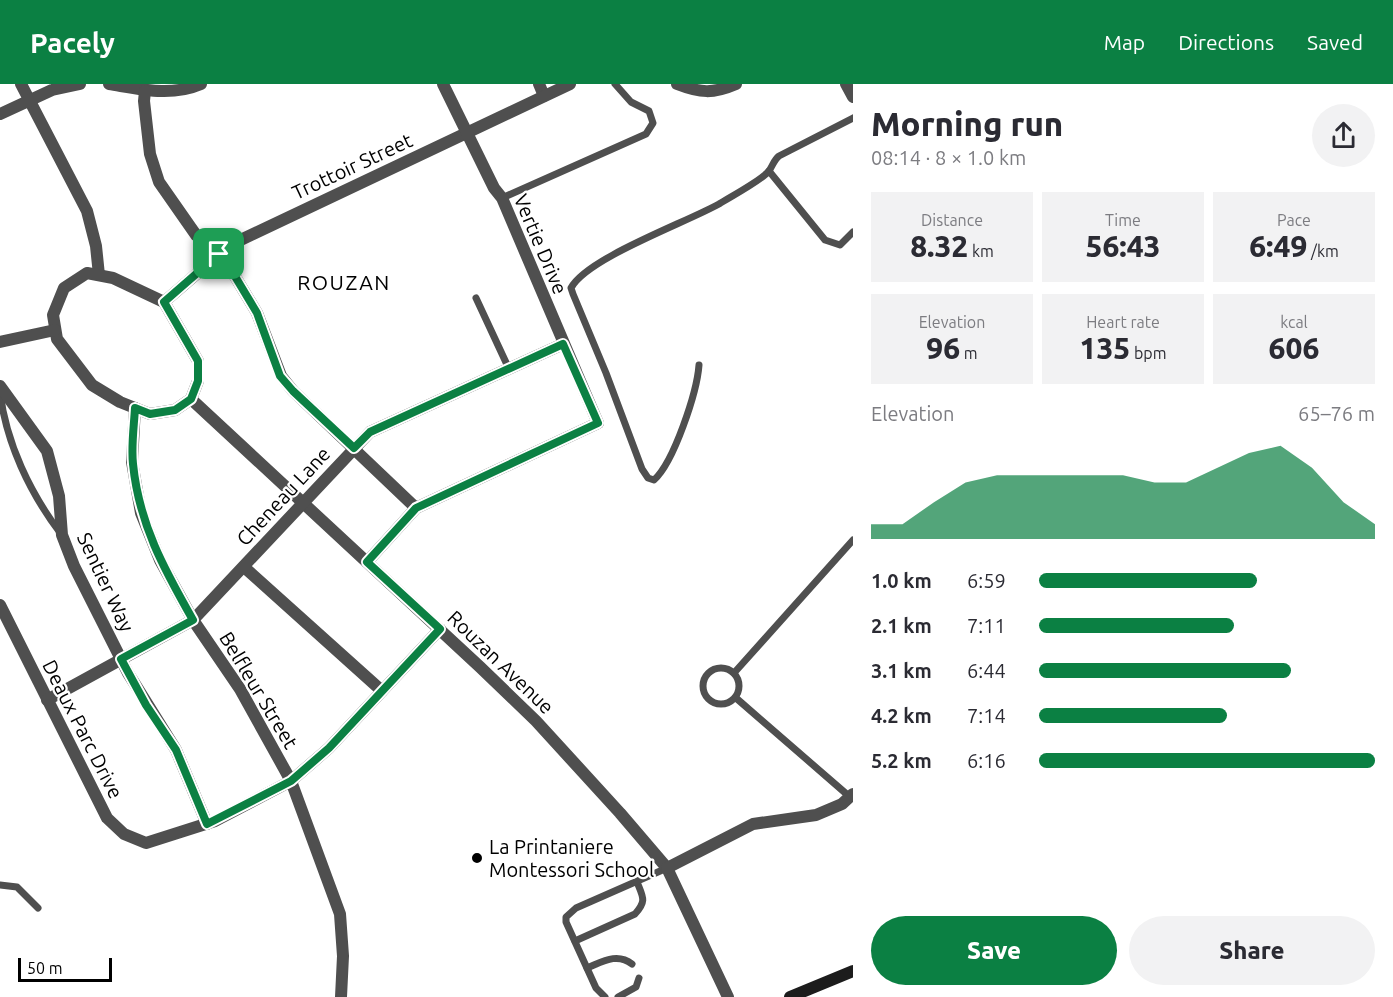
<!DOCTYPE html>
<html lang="en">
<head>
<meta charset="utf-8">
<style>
  :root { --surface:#fff; --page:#f2f2f3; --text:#2b2b33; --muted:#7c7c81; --accent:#0b8043 }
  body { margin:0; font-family:Ubuntu,sans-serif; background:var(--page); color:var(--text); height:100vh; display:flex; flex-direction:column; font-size:22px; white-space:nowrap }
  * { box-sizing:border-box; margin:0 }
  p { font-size:20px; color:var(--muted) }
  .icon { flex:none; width:33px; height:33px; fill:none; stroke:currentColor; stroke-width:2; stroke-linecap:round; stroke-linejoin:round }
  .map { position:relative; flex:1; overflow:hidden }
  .drawer { display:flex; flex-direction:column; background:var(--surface); width:540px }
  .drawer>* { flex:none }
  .scale { position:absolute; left:18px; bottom:15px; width:94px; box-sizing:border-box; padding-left:6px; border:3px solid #000; border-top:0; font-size:16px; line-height:21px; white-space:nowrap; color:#000; -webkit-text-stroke:4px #fff; paint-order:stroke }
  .pin { position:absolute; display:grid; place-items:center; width:51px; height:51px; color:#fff; margin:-26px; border-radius:12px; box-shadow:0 3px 9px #0006 }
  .round { display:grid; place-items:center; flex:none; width:63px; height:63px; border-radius:32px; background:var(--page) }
  .headline { display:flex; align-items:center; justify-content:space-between; height:102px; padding:0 18px }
  h1 { font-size:33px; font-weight:800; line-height:45px }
  .stats { display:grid; grid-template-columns:repeat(3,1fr); gap:9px; height:102px; padding:6px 18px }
  .stats div { display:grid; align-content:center; border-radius:0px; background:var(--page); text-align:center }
  .stats b { font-size:30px; font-weight:800 }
  .stats small { font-size:16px; font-weight:400 }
  .stats p { font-size:16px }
  .chart { height:168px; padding:12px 18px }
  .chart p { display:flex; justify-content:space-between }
  .chart svg { width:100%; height:108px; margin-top:6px; fill:var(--accent); opacity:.7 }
  .primary-button { display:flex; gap:12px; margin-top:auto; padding:12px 18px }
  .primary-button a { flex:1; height:69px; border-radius:36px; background:var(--accent); color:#fff; font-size:24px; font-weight:800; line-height:69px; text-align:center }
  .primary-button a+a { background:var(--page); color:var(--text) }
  ul { padding:0 18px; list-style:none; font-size:20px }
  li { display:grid; grid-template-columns:96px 72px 1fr; align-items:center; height:45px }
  li i { height:15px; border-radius:8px; background:var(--accent) }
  header { display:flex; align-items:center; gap:36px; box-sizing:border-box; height:84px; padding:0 30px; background:var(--accent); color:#fff }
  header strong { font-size:28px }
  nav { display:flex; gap:33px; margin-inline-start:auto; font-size:21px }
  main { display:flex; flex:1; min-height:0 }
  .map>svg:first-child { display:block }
</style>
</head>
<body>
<header>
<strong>Pacely</strong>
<nav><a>Map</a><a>Directions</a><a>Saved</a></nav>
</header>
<main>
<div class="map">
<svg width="853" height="913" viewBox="0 0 853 913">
  <rect width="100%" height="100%" fill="#fff"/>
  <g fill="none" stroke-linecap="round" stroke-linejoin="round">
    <g stroke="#4f4f4f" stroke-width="7">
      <path d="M769,87L825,156L840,161L853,148"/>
      <path d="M502,114L646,50L653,39L649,27L631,18L615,0"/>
      <path d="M476,214L509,285"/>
      <path d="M699,281C697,308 674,378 654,396L648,394L642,385L606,289L573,210L571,204C587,174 685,139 719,120C730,113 762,96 769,87C773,81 774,76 779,72L853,34"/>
      <path d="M0,308C6,359 30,409 61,450"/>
      <circle cx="721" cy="602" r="18"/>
      <path d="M734,589L853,456"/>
      <path d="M736,614L850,713"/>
      <path d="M0,801L17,803L38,824"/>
      <path d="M575,857L635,830C647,817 643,813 637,798"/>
      <path d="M587,884C602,878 617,868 632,880"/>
      <path d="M605,913L596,904L566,838V833L576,824L667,784"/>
      <path d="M618,913L636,903L639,894"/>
    </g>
    <g stroke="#4f4f4f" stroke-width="12">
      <path d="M21,0L87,127L96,162L99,191"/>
      <path d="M109,0C140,5 171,13 201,0"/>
      <path d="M539,0L544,12"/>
      <path d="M677,0C700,9 713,10 736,0"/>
      <path d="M846,0L853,13"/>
      <path d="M145,7L144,17L150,70L159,98L196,151L219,170L233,189L257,229L281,292L293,307L416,424"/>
      <path d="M0,30L52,6L80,0"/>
      <path d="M87,189L113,194L164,218L198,277V297L191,315L175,326L150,330L120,318L92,301L57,255L53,231L64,204Z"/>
      <path d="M164,218L230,161L570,0"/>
      <path d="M0,258L55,246"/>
      <path d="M0,302L47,367L59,412L62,451L74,482L128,589L176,666L207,740"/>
      <path d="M191,315L480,583L536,637L620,729L667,784L728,913"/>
      <path d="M135,324L132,378L141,429L160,476L193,536L240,605L291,697L340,830L343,872L341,913"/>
      <path d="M367,478L416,424L598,339L502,114L494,104L443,0"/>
      <path d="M244,483L382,607"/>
      <path d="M0,521L107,734L124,750L146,759L215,737L291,697L329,664L440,545"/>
      <path d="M47,616L193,536L370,348L563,260"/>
      <path d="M667,784L753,740L816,731L842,720L853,710"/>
    </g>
    <path stroke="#1c1c1c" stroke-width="12" d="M790,913L853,887"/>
  </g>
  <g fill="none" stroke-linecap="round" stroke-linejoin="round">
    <defs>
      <path id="route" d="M219,170L233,189L257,229L280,292L293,307L354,364L370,348L563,260L598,339L416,424L367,478L440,545L329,664L291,697L207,740L176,666L146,621L121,575L193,536C164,485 139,440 133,380C131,362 134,342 135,324L150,330L175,326L191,315L198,297V277L164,218Z"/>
    </defs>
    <use href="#route" stroke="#fff" stroke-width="12"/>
    <use href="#route" stroke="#0b8043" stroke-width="8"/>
  </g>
  <circle fill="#000" stroke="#fff" stroke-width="2" cx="477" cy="774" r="6"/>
  <g text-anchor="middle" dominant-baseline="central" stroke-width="4.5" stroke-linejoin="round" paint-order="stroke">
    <g font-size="20" fill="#000" stroke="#fff">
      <text transform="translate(352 82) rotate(-25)">Trottoir Street</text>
      <text transform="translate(541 160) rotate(67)">Vertie Drive</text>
      <text transform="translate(283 412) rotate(-47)">Cheneau Lane</text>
      <text transform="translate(106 498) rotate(65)">Sentier Way</text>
      <text transform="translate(501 578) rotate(44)">Rouzan Avenue</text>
      <text transform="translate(259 606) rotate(59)">Belfleur Street</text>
      <text transform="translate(83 645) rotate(63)">Deaux Parc Drive</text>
    </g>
    <g font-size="20" fill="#000" stroke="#fff" text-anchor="start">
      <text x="489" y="762">La Printaniere<tspan x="489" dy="23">Montessori School</tspan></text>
    </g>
    <g font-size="21" letter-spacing="1.5" fill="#000" stroke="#fff">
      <text x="344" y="198">ROUZAN</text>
    </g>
  </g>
</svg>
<div class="scale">50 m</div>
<div class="pin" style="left:219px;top:170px;background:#1e9e55"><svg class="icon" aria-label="arrive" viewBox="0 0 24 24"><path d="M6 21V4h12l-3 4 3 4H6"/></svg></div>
</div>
<section class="drawer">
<div class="headline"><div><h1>Morning run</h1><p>08:14 · 8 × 1.0 km</p></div><a class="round"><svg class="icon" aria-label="share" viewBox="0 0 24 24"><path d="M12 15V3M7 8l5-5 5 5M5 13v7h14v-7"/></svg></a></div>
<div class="stats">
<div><p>Distance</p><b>8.32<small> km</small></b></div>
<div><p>Time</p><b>56:43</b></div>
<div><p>Pace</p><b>6:49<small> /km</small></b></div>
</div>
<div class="stats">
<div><p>Elevation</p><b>96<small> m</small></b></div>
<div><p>Heart rate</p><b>135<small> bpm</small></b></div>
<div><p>kcal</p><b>606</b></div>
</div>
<div class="chart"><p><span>Elevation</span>65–76 m</p>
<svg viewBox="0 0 160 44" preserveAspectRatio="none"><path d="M0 44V38L10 38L20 29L30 21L40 18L50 18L60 18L70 18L80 18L90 21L100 21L110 15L120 9L130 6L140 15L150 29L160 38V44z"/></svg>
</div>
<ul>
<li><b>1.0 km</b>6:59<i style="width:65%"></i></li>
<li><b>2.1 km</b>7:11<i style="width:58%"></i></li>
<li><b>3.1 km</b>6:44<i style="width:75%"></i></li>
<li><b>4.2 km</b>7:14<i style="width:56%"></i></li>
<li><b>5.2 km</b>6:16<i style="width:100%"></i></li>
</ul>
<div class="primary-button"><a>Save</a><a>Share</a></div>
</section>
</main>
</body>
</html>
